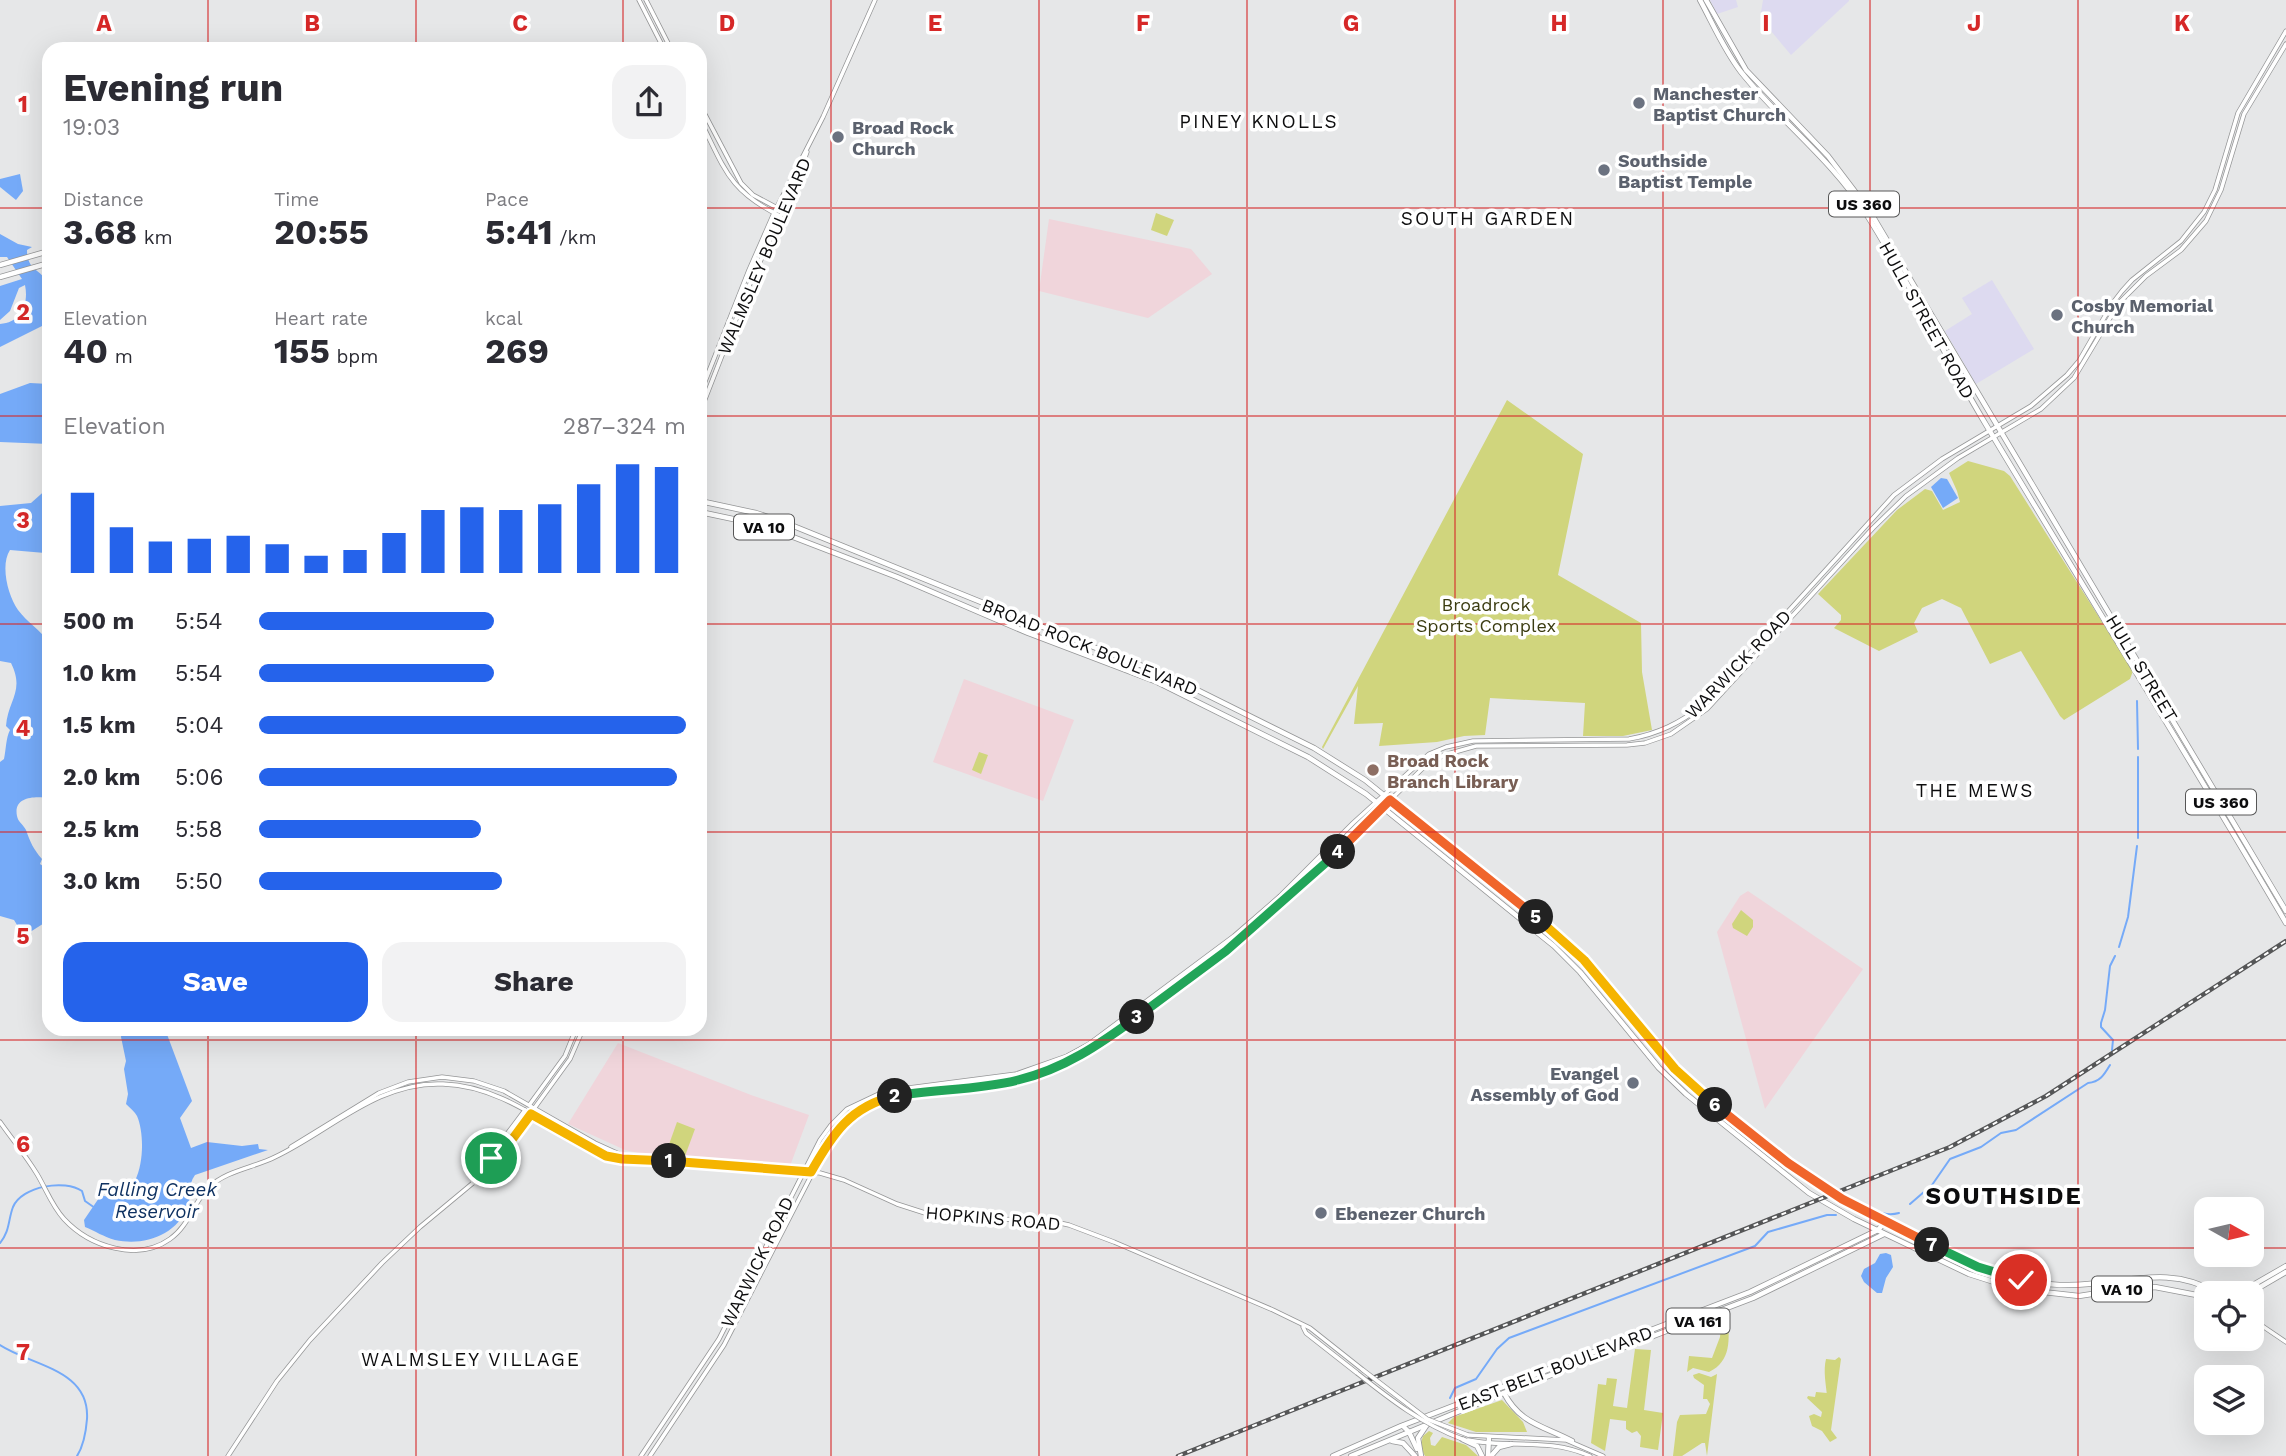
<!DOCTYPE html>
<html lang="en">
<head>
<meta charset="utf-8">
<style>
  :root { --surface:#fff; --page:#f2f2f3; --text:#2b2b33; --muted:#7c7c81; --accent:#2563eb }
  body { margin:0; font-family:"Work Sans",sans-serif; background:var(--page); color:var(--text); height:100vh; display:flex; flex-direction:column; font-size:26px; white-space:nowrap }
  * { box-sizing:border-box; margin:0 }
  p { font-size:23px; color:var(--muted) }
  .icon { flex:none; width:38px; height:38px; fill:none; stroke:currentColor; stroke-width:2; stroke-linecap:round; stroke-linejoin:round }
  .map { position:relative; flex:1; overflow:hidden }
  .drawer { position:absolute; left:42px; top:42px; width:665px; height:994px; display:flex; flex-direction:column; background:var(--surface); border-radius:21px; box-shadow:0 7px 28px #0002 }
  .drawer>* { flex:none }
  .needle { width:46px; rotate:98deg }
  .fabs { position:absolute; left:2194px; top:1197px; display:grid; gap:14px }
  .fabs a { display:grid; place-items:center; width:70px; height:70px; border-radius:14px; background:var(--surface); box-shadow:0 7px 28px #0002; font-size:35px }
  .pin { position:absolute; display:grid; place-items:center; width:60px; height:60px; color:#fff; margin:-30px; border:4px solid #fff; border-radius:50%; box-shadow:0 2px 7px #0007 }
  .km { position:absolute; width:35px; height:35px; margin:-18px; border-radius:50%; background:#222; color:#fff; font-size:19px; line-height:35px; text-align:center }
  .round { display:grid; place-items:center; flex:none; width:74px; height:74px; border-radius:21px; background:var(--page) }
  .overview { display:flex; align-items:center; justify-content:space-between; height:119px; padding:0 21px }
  h1 { font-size:38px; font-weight:700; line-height:52px }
  .metrics { display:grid; grid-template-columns:repeat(3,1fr); gap:10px; height:119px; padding:7px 21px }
  .metrics div { display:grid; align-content:center }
  .metrics b { font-size:35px; font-weight:700 }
  .metrics small { font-size:19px; font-weight:400 }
  .metrics p { font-size:19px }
  .chart { height:196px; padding:14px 21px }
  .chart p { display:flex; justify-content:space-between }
  .chart svg { width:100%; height:126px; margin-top:7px; stroke:var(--accent); stroke-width:6 }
  .primary-button { display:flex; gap:14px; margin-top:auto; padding:14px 21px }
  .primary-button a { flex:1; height:80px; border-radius:21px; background:var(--accent); color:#fff; font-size:28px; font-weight:700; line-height:80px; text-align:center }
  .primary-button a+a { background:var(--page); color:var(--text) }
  ul { padding:0 21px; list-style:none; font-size:23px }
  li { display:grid; grid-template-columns:112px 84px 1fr; align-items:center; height:52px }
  li i { height:18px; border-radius:9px; background:var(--accent) }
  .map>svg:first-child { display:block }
</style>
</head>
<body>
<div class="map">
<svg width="2286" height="1456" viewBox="0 0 2286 1456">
  <rect width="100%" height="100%" fill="#e6e7e8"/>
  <g fill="#dddaf0">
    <path d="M1710,0H1736L1738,7L1717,14Z"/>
    <path d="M1763,0H1849V1L1791,55L1760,18Z"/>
    <path d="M1992,280L2034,349L1976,384L1945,331L1972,314L1962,298Z"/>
  </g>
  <g fill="#f0d5db">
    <path d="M1049,219L1191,249L1212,274L1148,318L1039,291Z"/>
    <path d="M964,679L1074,720L1043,801L933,762Z"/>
    <path d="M1748,891L1863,969L1765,1109L1717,932L1740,896Z"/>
    <path d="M618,1043L751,1095L809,1115L790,1166L647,1155L625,1150L568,1124Z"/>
  </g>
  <g fill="#d0d57d">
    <path d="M1156,213L1174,220L1167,236L1151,230Z"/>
    <path d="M1507,400L1583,454L1558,575L1641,623L1642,672L1652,730L1623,736H1583L1585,703L1490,698L1485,735L1464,736L1437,742L1379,746L1383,723L1354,724L1358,686L1323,749L1322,747Z"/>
    <path d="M1968,461L2004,471L2010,476L2133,671L2130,679L2064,720L2060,716L2021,651L1990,664L1961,608L1942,599L1922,608L1914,623L1918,632L1879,651L1834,628L1841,620V615L1818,594L1897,510L1925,489L1932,491L1943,510L1960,502L1957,491L1949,473Z"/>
    <path d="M979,752L988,755L981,774L972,770Z"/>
    <path d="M1741,910L1753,920V927L1747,936L1733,928L1732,924Z"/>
    <path d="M677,1122L695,1129L685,1156L667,1150Z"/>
    <path d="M1725,1317H1728C1729,1339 1732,1361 1709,1372L1693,1368L1687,1372L1689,1356L1712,1358L1720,1337L1722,1318Z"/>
    <path d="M1635,1349L1651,1350L1644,1410L1663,1413L1658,1450L1640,1447L1641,1436L1637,1431L1632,1433L1626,1429V1421L1610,1419L1605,1451L1591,1443L1598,1384L1606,1385L1607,1378L1617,1379L1613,1406L1627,1408Z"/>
    <path d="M1839,1357L1841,1359L1831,1430L1837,1438L1830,1442L1822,1431L1812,1426L1809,1416L1814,1414L1821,1417L1822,1412L1807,1398L1808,1396L1815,1397L1816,1392L1827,1393V1396C1826,1385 1823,1371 1826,1359L1835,1360Z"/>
    <path d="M1699,1373L1711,1377L1717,1374L1707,1456L1705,1443H1702L1682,1456H1673L1677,1422L1680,1415L1706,1414L1710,1404L1707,1399H1703L1704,1385L1694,1378L1693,1375Z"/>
    <path d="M1502,1400L1523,1422L1527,1432H1476L1448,1423L1454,1417Z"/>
    <path d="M1429,1431L1433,1433L1430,1438L1431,1445L1435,1446L1442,1437L1466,1445L1478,1456H1425L1420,1446L1423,1436Z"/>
  </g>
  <g fill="#75aaf8">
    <path d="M20,174L23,191L16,200L0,187V179Z"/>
    <path d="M0,234L18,244L32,247L27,250C27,271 41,269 47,282C52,294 46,314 42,326L0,347V324C21,323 29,304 25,285L19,288L10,311L0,320V286L22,279L7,257H0Z"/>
    <path d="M30,383L49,384V444L0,442V394Z"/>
    <path d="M1941,478L1947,479L1958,498L1943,508L1931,487Z"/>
    <path d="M49,487V551L45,553L10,550C0,565 8,596 18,610C27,622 40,630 49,642V798C35,796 13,796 17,816C18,822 23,824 26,830C30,842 34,850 42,859L40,864L49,870V920L27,934L22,933L14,920L0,916V762L4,759C6,750 6,737 10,730L6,726C8,700 25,691 11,663L0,661V506L31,503Z"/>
    <path d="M122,1029H165L192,1101L180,1118L191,1148L207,1142L242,1146L258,1144L259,1149L268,1150L195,1175C187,1186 192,1195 188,1206C176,1236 144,1246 115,1240C104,1237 95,1231 85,1227L84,1220L101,1195C143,1210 148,1141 137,1116C135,1112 130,1108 126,1104L128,1094L124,1069L126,1061L121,1037Z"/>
    <path d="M1886,1253L1891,1255L1893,1267L1886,1278L1882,1293H1877L1864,1282L1861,1276L1864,1269L1875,1263L1880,1254Z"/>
  </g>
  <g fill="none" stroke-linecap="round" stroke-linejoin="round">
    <g stroke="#75aaf8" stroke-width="2">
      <path d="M2137,701L2138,749"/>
      <path d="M2138,838V757"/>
      <path d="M2119,947L2128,917L2137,846"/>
      <path d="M2112,1050L2113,1040L2101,1027V1023L2105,1010L2110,966L2115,956"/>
      <path d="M1861,1204C1875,1210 1884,1217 1899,1213"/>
      <path d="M1910,1204L1932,1185L1950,1159L1981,1147L2001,1133L2016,1130L2088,1083C2100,1082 2104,1075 2110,1065"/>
      <path d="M0,1243C10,1231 8,1220 13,1207C22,1186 65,1179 82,1191L85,1201L95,1208"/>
      <path d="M0,1345C32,1366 90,1369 87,1419C86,1432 84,1445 77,1456"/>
      <path d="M1450,1398L1455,1388L1476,1379L1497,1349L1509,1338L1755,1246L1768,1232L1827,1215H1836"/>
    </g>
    <defs>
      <g id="secondary">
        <path d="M639,0L664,49"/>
        <path d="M646,0L671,49"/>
        <path d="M700,105L741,183L753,195L783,211"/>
        <path d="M700,120C725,169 728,190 780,216"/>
        <path d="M700,394L749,270L774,213L823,117L875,0"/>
        <path d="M700,412L749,286L795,185L807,152"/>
        <path d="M530,1104L565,1056L576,1029"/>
        <path d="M0,1122C12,1139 26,1156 37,1174C46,1189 52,1206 64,1219C90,1247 138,1262 170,1239C189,1226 193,1203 208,1188C227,1170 253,1168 275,1157C330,1131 378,1081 443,1084C505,1086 551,1130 606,1156L622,1159L696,1162L820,1173L844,1180L897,1204L925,1213L951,1217L1051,1221L1069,1225L1114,1242L1273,1310L1310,1328L1363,1370"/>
        <path d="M291,1147L379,1093L408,1082L442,1077L474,1081L504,1091L595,1143L628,1158"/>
        <path d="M477,1178L480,1170L525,1110"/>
        <path d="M2252,1319L2286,1342"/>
        <path d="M1303,1327L1306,1333L1357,1373"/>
        <path d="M1468,1435L1566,1440L1603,1456"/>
        <path d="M1468,1440C1510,1449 1548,1437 1590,1456"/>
        <path d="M228,1456L277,1381L310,1340L382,1263L420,1227L491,1168L570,1059L583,1029"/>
        <path d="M641,1456L719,1339L820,1140L831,1125L847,1109L885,1091L1016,1074L1067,1056L1089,1044L1234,936L1280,896L1353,823L1429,754L1446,747L1473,741L1629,739C1658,734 1680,723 1703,705L1894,495L1942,459L2031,406L2067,375L2079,361L2112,304L2122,291L2132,280L2181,241L2204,212L2215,190L2238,113L2286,31"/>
        <path d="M650,1456L724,1345L830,1139L836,1130L860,1110L878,1100L893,1096L1018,1080L1049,1070L1088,1052L1225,951L1330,859L1424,767L1444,755L1476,746L1627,745L1645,743L1671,734L1707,709L1873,528L1906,496L1958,458L2041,409L2074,378L2119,303L2146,276L2181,250L2206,221L2221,190L2244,114L2286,44"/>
      </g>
      <g id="primary">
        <path d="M1700,0C1713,24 1724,50 1741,72C1780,121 1831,159 1865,212C1908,280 1943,353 1985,423C2085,590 2188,755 2286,923"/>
        <path d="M1706,0L1746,70L1828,156L1869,210L2286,911"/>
        <path d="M0,265L49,251"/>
        <path d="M0,277L49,263"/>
        <path d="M700,501L756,513L786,523L1060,634L1171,677L1314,748L1365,780L1563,940C1608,983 1642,1035 1685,1079C1700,1094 1718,1107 1734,1120C1795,1170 1851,1206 1922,1240C1949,1253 1975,1267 2004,1276C2031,1283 2061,1287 2088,1284C2134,1280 2175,1267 2217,1293"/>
        <path d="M700,512L752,523L780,532L897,577L1028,633L1157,682L1308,757L1366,794L1554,946L1580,972L1659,1068L1686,1094L1809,1193L1854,1219L1969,1274L2016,1289L2079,1296L2130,1288L2155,1287L2207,1297"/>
        <path d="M2239,1293L2286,1266"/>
        <path d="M2250,1293L2286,1272"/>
        <path d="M1504,1393C1520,1424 1544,1426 1572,1441"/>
        <path d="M1403,1426L1409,1432L1417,1449"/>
        <path d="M1462,1439L1477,1446L1482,1456"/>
        <path d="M1392,1441L1403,1443L1415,1456"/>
        <path d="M1333,1456L1401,1426L1750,1292L1878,1230L1885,1222"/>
        <path d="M1351,1456L1501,1394L1753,1298L1884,1234"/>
        <path d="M1421,1456L1418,1438L1426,1426"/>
        <path d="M1488,1456L1489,1437"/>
        <path d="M1491,1456L1499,1447L1511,1444"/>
      </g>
    </defs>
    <use href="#secondary" stroke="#959697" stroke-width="5"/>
    <use href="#primary" stroke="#959697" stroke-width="6"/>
    <use href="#secondary" stroke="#fff" stroke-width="3.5"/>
    <use href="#primary" stroke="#fff" stroke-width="4.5"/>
    <defs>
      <path id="rail" d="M1178,1456L1950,1147L2046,1096L2286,941"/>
    </defs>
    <use href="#rail" stroke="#555657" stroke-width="4.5"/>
    <use href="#rail" stroke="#fff" stroke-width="2" stroke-dasharray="5" stroke-linecap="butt"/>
    <defs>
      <g id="secondary-bridge">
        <path d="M1363,1370L1427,1419L1468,1435"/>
        <path d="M1357,1373C1391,1400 1422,1424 1462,1439"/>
      </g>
    </defs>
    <use href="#secondary-bridge" stroke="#959697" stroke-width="5" stroke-linecap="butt"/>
    <use href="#secondary-bridge" stroke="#fff" stroke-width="3.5"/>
  </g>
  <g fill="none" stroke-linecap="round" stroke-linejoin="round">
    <defs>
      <path id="split-1" d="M491,1158L477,1178L485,1175L491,1168L531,1114L606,1156L622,1159L669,1161"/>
      <path id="split-2" d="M669,1161L811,1172C832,1135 850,1106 895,1096"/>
      <path id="split-3" d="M895,1096C935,1089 978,1090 1018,1080C1064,1069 1100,1044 1137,1017"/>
      <path id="split-4" d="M1137,1017L1226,951L1338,852"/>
      <path id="split-5" d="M1338,852L1390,800L1536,917"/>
      <path id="split-6" d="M1536,917L1584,960L1675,1069L1715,1105"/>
      <path id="split-7" d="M1715,1105L1788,1163L1842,1199L1932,1245"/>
      <path id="split-8" d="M1932,1245L1978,1267L2021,1280"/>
    </defs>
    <use href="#split-1" stroke="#fff" stroke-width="14"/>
    <use href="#split-2" stroke="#fff" stroke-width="14"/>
    <use href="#split-3" stroke="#fff" stroke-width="14"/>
    <use href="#split-4" stroke="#fff" stroke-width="14"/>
    <use href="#split-5" stroke="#fff" stroke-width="14"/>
    <use href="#split-6" stroke="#fff" stroke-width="14"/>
    <use href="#split-7" stroke="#fff" stroke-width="14"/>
    <use href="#split-8" stroke="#fff" stroke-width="14"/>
    <use href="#split-1" stroke="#f5b400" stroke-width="9"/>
    <use href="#split-2" stroke="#f5b400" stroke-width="9"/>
    <use href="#split-3" stroke="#22a559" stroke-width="9"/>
    <use href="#split-4" stroke="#22a559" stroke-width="9"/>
    <use href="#split-5" stroke="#f0652b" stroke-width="9"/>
    <use href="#split-6" stroke="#f5b400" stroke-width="9"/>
    <use href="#split-7" stroke="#f0652b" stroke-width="9"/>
    <use href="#split-8" stroke="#22a559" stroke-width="9"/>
  </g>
  <path fill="none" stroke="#d62828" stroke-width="2" stroke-opacity="0.55" d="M208,0V49M416,0V49M623,0V49M831,0V1456M1039,0V1456M1247,0V1456M1455,0V1456M1663,0V1456M1870,0V1456M2078,0V1456M0,208H49M700,208H2286M0,416H49M700,416H2286M0,624H49M700,624H2286M0,832H49M700,832H2286M208,1029V1456M416,1029V1456M623,1029V1456M0,1040H2286M0,1248H2207M2252,1248H2286"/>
  <g fill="#6b7280" stroke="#fff" stroke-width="2.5">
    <circle cx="1639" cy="103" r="7"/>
    <circle cx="838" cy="137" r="7"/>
    <circle cx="1604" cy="170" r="7"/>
    <circle cx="2057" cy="315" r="7"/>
    <circle cx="1633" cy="1083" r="7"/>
    <circle cx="1321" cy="1213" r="7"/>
  </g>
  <circle fill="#8d6e63" stroke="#fff" stroke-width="2.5" cx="1373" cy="770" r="7"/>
  <g text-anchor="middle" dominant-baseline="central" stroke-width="7" stroke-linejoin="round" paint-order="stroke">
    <g fill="#fff" stroke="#565656" stroke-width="2">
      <rect x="1829" y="191.5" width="70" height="25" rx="5"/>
      <rect x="734" y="514.5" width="60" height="25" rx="5"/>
      <rect x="2186" y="789.5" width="70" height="25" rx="5"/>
      <rect x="2092" y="1276.5" width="60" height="25" rx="5"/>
      <rect x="1666.5" y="1308.5" width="63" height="25" rx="5"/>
    </g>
    <g font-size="16" font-weight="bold" fill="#0d0d0e">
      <text x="1864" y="204">US 360</text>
      <text x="764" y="527">VA 10</text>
      <text x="2221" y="802">US 360</text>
      <text x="2122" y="1289">VA 10</text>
      <text x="1698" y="1321">VA 161</text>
    </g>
    <g font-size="18" font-weight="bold" fill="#5b616d" stroke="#fff" text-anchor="start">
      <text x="1653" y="93">Manchester<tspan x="1653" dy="21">Baptist Church</tspan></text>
      <text x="852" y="127">Broad Rock<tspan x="852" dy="21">Church</tspan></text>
      <text x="1618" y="160">Southside<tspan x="1618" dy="21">Baptist Temple</tspan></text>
      <text x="2071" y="305">Cosby Memorial<tspan x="2071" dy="21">Church</tspan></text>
      <text x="1619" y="1073" text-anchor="end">Evangel<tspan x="1619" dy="21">Assembly of God</tspan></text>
      <text x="1335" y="1213">Ebenezer Church</text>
    </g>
    <g font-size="18" fill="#0d0d0e" stroke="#fff">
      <text transform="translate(764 256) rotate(-67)">WALMSLEY BOULEVARD</text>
      <text transform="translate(1927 320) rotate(61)">HULL STREET ROAD</text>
      <text transform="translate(1090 647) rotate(22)">BROAD ROCK BOULEVARD</text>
      <text transform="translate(1738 664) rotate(-46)">WARWICK ROAD</text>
      <text transform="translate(2142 668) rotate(59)">HULL STREET</text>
      <text transform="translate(993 1218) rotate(5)">HOPKINS ROAD</text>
      <text transform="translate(757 1262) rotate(-64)">WARWICK ROAD</text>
      <text transform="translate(1555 1368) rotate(-21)">EAST BELT BOULEVARD</text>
    </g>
    <g font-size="18" fill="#3b3c11" stroke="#fff">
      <text x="1486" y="604">Broadrock<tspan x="1486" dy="21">Sports Complex</tspan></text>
    </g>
    <g font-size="18" font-weight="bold" fill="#785e54" stroke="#fff" text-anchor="start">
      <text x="1387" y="760">Broad Rock<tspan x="1387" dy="21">Branch Library</tspan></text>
    </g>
    <g font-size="19" letter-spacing="2" fill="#0d0d0e" stroke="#fff">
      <text x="1259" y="121">PINEY KNOLLS</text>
      <text x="1488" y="218">SOUTH GARDEN</text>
      <text x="1975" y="790">THE MEWS</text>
      <text x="471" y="1359">WALMSLEY VILLAGE</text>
    </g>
    <g font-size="19" font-style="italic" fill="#0e3161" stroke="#fff">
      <text x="157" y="1189">Falling Creek<tspan x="157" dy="22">Reservoir</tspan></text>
    </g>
    <g font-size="24" font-weight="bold" letter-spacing="2" fill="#0d0d0e" stroke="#fff">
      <text x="2004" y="1196">SOUTHSIDE</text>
    </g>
  </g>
  <g font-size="23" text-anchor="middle" font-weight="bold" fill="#d62828" stroke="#fff" stroke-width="7" stroke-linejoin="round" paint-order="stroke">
    <text x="104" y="31">A</text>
    <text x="312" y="31">B</text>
    <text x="520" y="31">C</text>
    <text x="727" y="31">D</text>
    <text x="935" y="31">E</text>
    <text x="1143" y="31">F</text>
    <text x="1351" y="31">G</text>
    <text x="1559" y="31">H</text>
    <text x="1766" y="31">I</text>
    <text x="1974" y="31">J</text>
    <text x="2182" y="31">K</text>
    <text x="23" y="112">1</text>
    <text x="23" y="320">2</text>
    <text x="23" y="528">3</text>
    <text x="23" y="736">4</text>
    <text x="23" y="944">5</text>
    <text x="23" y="1152">6</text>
    <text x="23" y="1360">7</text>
  </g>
</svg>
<div class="fabs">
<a><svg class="needle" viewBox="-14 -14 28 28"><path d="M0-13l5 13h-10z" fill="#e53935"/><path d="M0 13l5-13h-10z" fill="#7c7c81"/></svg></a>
<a><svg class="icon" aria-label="locate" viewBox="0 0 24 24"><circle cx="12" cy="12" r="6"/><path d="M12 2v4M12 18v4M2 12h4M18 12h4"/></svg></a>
<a><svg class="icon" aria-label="layers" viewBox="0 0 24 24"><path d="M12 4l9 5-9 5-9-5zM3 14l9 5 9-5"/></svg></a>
</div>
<div class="pin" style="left:491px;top:1158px;background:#1e9e55"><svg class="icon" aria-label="arrive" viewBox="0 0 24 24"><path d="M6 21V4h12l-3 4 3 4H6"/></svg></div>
<div class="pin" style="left:2021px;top:1280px;background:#d93025"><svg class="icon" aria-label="check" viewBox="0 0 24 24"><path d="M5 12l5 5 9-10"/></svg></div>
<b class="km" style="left:669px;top:1161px">1</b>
<b class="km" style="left:895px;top:1096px">2</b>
<b class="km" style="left:1137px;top:1017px">3</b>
<b class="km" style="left:1338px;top:852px">4</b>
<b class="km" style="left:1536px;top:917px">5</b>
<b class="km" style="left:1715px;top:1105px">6</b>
<b class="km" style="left:1932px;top:1245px">7</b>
<section class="drawer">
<div class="overview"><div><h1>Evening run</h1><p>19:03</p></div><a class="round"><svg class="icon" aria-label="share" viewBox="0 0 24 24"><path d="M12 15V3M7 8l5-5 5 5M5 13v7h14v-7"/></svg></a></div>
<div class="metrics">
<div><p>Distance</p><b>3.68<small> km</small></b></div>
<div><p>Time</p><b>20:55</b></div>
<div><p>Pace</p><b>5:41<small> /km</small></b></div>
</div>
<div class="metrics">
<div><p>Elevation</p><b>40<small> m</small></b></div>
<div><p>Heart rate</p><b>155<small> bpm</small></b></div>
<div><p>kcal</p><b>269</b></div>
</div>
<div class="chart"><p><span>Elevation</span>287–324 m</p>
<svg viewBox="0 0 160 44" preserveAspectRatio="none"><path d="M5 44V16M15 44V28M25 44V33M35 44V32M45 44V31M55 44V34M65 44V38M75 44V36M85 44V30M95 44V22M105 44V21M115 44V22M125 44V20M135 44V13M145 44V6M155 44V7"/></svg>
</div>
<ul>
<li><b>500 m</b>5:54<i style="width:55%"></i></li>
<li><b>1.0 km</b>5:54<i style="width:55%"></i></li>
<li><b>1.5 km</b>5:04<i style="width:100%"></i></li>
<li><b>2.0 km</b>5:06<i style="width:98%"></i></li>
<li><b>2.5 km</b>5:58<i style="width:52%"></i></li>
<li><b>3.0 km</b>5:50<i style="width:57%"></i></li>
</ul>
<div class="primary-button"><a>Save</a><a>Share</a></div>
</section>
</div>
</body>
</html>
